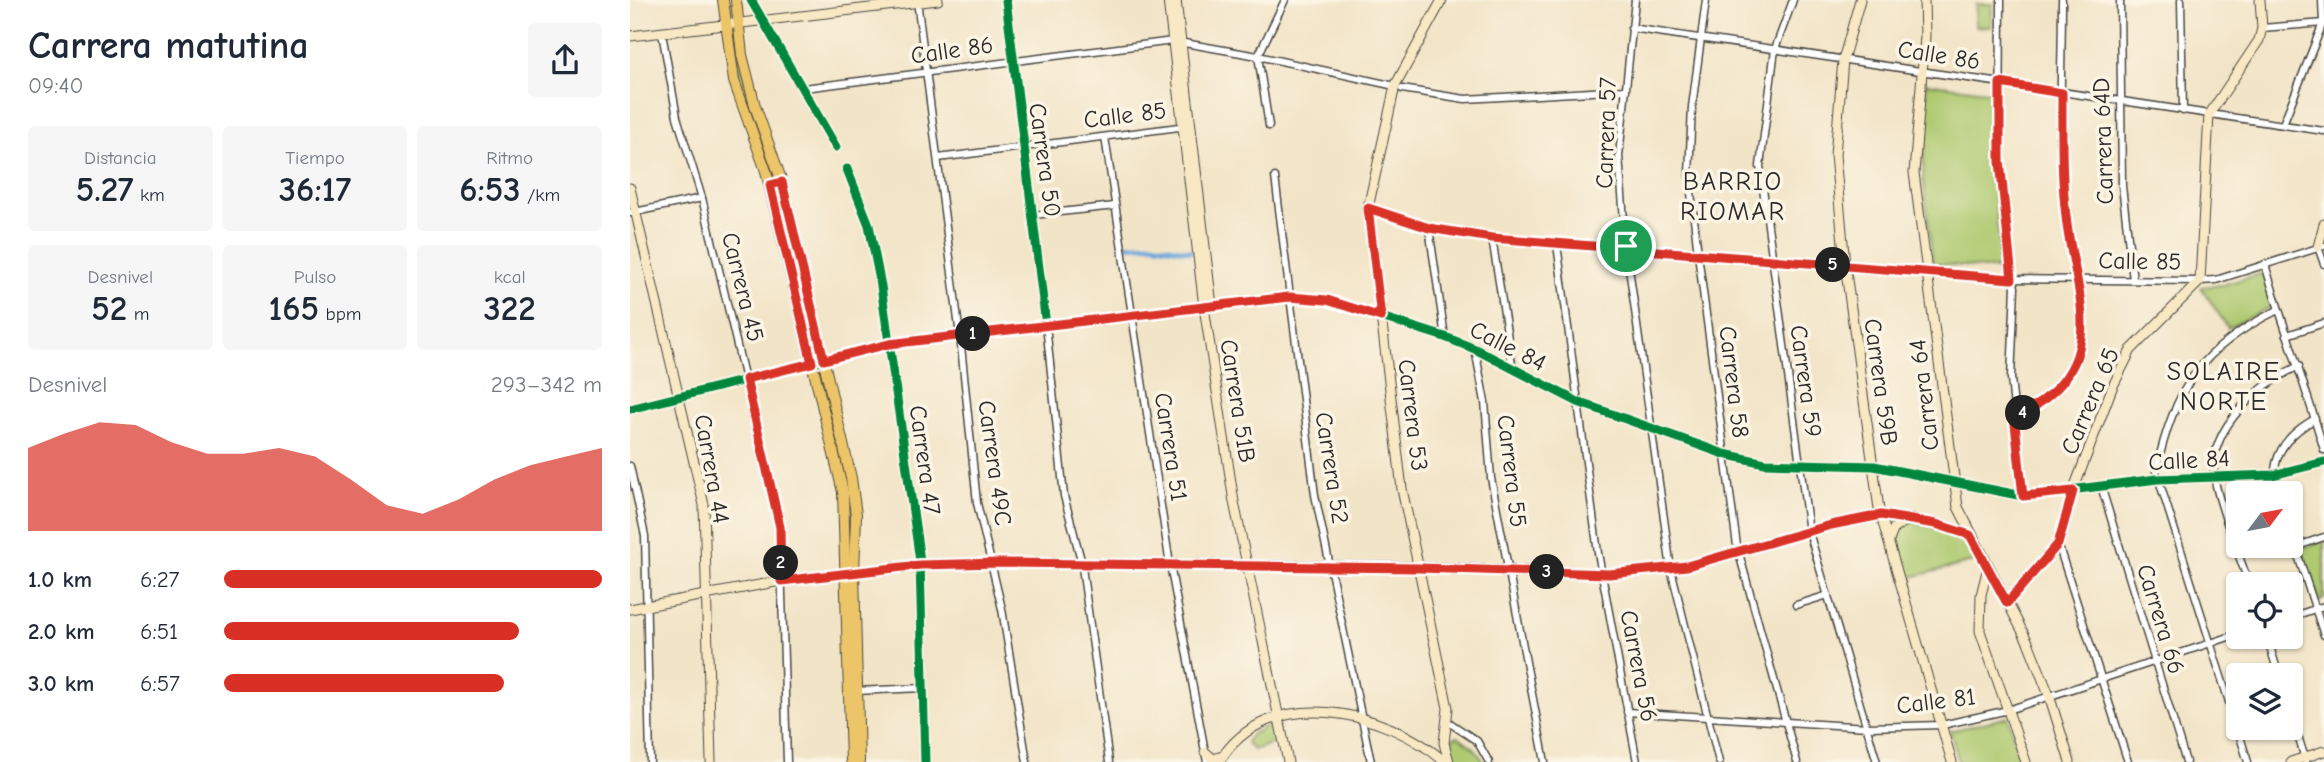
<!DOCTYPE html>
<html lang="es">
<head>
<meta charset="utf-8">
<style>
  :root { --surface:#fff; --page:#f6f6f7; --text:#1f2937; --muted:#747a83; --accent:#d93025 }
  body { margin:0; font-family:"Comic Neue",sans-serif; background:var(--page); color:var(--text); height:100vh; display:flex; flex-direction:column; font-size:26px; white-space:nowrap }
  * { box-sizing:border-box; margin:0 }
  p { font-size:23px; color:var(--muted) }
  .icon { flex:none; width:38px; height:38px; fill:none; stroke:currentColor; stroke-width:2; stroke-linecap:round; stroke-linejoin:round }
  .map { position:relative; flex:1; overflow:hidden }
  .side { display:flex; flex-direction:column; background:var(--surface); width:630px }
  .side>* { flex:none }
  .needle { width:46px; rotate:58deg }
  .controls { position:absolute; left:1596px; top:481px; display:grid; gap:14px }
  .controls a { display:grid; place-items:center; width:77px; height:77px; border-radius:7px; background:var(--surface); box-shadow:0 2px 5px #0004; font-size:35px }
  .pin { position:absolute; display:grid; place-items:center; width:60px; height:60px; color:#fff; margin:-30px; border:4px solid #fff; border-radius:50%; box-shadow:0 2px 7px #0007 }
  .km { position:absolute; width:35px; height:35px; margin:-18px; border-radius:50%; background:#222; color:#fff; font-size:19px; line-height:35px; text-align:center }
  .round { display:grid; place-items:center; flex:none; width:74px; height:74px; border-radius:7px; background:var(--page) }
  .overview { display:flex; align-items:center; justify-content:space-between; height:119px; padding:0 28px }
  h1 { font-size:38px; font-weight:700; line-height:52px }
  .stats { display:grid; grid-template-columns:repeat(3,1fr); gap:10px; height:119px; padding:7px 28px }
  .stats div { display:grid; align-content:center; border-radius:7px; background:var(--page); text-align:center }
  .stats b { font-size:35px; font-weight:700 }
  .stats small { font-size:19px; font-weight:400 }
  .stats p { font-size:19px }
  .chart { height:196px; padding:14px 28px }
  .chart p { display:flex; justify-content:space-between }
  .chart svg { width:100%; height:126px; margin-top:7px; fill:var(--accent); opacity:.7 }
  ul { padding:0 28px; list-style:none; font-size:23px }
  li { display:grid; grid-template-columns:112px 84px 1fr; align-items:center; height:52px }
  li i { height:18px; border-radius:9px; background:var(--accent) }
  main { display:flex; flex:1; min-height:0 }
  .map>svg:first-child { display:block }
</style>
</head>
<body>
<main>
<section class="side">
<div class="overview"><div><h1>Carrera matutina</h1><p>09:40</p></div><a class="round"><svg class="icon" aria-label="share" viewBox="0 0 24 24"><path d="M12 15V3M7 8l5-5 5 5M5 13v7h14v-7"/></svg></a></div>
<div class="stats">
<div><p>Distancia</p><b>5.27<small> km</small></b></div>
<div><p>Tiempo</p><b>36:17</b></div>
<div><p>Ritmo</p><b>6:53<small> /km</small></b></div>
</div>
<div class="stats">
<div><p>Desnivel</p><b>52<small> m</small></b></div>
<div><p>Pulso</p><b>165<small> bpm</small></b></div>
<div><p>kcal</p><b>322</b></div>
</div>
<div class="chart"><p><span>Desnivel</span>293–342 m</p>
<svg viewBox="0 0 160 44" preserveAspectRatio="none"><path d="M0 44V15L10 10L20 6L30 7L40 13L50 17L60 17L70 15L80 18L90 26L100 35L110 38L120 33L130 26L140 21L150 18L160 15V44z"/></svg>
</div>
<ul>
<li><b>1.0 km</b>6:27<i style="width:100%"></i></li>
<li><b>2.0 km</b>6:51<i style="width:78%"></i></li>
<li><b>3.0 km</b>6:57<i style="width:74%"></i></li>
</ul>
</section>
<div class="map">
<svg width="1694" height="762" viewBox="0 0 1694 762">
  <rect width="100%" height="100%" fill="#fcf5e5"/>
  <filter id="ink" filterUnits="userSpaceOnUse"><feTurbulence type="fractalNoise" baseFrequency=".0143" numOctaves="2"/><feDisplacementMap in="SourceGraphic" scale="14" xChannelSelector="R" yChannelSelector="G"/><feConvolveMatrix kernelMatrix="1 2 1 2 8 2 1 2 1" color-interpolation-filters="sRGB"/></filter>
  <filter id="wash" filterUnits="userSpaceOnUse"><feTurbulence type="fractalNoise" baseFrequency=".00686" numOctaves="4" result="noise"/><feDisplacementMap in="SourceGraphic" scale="28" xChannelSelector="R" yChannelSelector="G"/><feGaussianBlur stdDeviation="1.57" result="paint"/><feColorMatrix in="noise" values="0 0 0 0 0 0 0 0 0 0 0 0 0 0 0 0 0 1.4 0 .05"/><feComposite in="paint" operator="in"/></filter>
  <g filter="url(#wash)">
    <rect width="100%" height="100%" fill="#f2e4c7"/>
    <g fill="#aec96f" stroke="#6c7a4d" stroke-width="2">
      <path d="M1346,4H1362L1361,27L1345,26Z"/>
      <path d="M101,34H105L120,108L145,175L142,176L110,88Z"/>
      <path d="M1296,83L1364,92L1362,168L1372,270L1303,263L1293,178Z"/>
      <path d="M152,190L188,349L182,350L145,191Z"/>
      <path d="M1634,273L1645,305L1598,328L1571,287L1592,285Z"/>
      <path d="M1255,518C1293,524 1328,527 1351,560L1273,579Z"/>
      <path d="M1694,541V599L1690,601L1671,548Z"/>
      <path d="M1378,717L1390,762H1329L1320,731Z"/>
      <path d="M642,724L646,742L623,750L616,742L623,733Z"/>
      <path d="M828,736L845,749L854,762H827L821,750L820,740Z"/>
    </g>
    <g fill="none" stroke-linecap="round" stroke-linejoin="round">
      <path stroke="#6aa7db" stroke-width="5" d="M491,246L522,244L561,251"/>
    </g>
  </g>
  <g filter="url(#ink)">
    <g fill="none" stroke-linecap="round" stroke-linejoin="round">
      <defs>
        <g id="street">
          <path d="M121,0L206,147"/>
          <path d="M287,0L330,336L347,503L372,609L397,762"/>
          <path d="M376,0L416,325L434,496L451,560L479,762"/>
          <path d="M1005,0L989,156L996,246L1041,569L1089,762"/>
          <path d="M1076,0L1062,107L1059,175L1068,254L1107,546L1167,762"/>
          <path d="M1163,0L1145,49L1130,166L1179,532L1247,762"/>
          <path d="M1371,0L1370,161L1379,267L1385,287L1381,378L1393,496"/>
          <path d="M1490,0L1492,186L1503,280"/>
          <path d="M1551,0L1553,111"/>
          <path d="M1001,28L1694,131"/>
          <path d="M1632,28L1694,23"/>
          <path d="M32,33L47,117L72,198L150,527L157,762"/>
          <path d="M174,88L543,41L628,56L765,86"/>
          <path d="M772,89L835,99L996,90"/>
          <path d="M1653,124L1693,23L1692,0"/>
          <path d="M639,126L628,56L655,0"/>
          <path d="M475,137L540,565L577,762"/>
          <path d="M308,158L549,127L556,129"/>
          <path d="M217,169L239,225L251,286L290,561L295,762"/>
          <path d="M645,177L685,495L741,762"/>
          <path d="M738,208L799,228L862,238L1382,279L1570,281L1586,280L1694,246"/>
          <path d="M0,213L72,198"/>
          <path d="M403,215L485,206"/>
          <path d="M799,228L815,337"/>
          <path d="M862,238L883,370"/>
          <path d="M927,244L968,553L1007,762"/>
          <path d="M1688,247L1694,264"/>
          <path d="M1635,264C1653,327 1676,387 1694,450"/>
          <path d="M1657,335L1694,323"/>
          <path d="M845,349L855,402L861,478L915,762"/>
          <path d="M1384,415C1420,408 1448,369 1452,334C1457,300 1440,254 1436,218C1427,146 1432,72 1432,0"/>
          <path d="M0,466L15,536L20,762"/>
          <path d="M1471,486L1556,762"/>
          <path d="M1648,494C1637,459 1656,435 1685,419"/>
          <path d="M1661,534L1694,635"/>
          <path d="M1428,544L1498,762"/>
          <path d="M1665,547L1694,537"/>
          <path d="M1619,584C1608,551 1592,516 1585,481C1575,430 1628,385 1669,366"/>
          <path d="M1166,605L1198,595"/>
          <path d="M1661,617L1694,606"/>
          <path d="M1637,637L1649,676"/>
          <path d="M225,691L293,688"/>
          <path d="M997,712L1238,727L1312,725L1378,710L1608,634"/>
          <path d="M1661,713L1676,762"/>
          <path d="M817,721L847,741L859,762"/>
          <path d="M1618,762L1526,471C1545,388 1570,348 1648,310"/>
        </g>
        <g id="secondary">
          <path d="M538,0L574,307L604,502L658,762"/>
          <path d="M546,0L582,306"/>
          <path d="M812,0L765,86L738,208L772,489L818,708L814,743L819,762"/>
          <path d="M1230,0L1213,60L1205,155L1215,265L1249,509L1322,762"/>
          <path d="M1294,0L1295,36L1284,173L1328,507L1398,642L1419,695L1440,762"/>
          <path d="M0,36L308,0"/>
          <path d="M0,188L74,505L81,762"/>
          <path d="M1688,247L1694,224"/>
          <path d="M0,409L259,344L659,297L697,300L815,337L845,349L948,402L1094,454L1135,463L1244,466L1393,496L1527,479L1643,475L1694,462"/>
          <path d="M1259,541L1264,528L1280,519"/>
          <path d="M1358,567L1351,595L1350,631L1396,762"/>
          <path d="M1377,603L1428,544L1443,491L1482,388L1501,350L1570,281L1579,115L1629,40L1632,28L1630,0"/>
          <path d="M0,609L151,581L290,565L369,563L789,567L979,574L1057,566L1201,525L1251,515L1306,524L1340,535"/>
          <path d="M575,752L583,759L593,756"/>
          <path d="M589,762C638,682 756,710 815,762"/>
          <path d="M1661,762L1694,751"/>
        </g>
        <g id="primary">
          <path d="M93,0L104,81L136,171L213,492L221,762"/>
          <path d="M106,0L112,55L125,106L152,182L221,478L226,515L224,572L229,762"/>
        </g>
      </defs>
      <use href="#street" stroke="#494742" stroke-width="9"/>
      <use href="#secondary" stroke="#494742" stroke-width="11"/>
      <use href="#primary" stroke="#494742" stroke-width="12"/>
      <use href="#street" stroke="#fff" stroke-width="6"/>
      <use href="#secondary" stroke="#f8e8c3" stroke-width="9"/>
      <use href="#primary" stroke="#edc569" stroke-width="10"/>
      <defs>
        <g id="cycleway">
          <path d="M121,0L206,147"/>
          <path d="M376,0L416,325"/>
          <path d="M217,169L239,225L251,286L290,561L295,762"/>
          <path d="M0,409L259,344L659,297L697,300L815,337L845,349L948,402L1094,454L1135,463L1244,466L1393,496L1527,479L1643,475L1694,462"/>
        </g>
      </defs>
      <use href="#cycleway" stroke="#fcf5e5" stroke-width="13"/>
      <use href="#cycleway" stroke="#00873e" stroke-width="9"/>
    </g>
  </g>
  <g fill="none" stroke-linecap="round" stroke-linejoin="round" filter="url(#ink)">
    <defs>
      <path id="route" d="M1370,83L1432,93C1432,134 1431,175 1436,216C1441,274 1475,342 1425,390C1413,401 1401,411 1384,415L1393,496L1443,491L1428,544L1377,603L1340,535L1306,524L1251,515L1201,525L1057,566L979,574L789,568L369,563L290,565L151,581L150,527L116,379L182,363L140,185L152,182L194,360L259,344L659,297L697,300L751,317L738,208L799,228L862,238L1382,279L1370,161Z"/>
    </defs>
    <use href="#route" stroke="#fff" stroke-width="14"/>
    <use href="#route" stroke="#d93025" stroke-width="9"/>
  </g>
  <g text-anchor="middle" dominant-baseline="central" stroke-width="7" stroke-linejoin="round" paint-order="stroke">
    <g font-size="24" fill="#2b2b2b" stroke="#fcf5e5">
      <text transform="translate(322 50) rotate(-8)">Calle 86</text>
      <text transform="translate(1309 55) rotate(9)">Calle 86</text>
      <text transform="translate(495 115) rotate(-7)">Calle 85</text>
      <text transform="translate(976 133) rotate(-88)">Carrera 57</text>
      <text transform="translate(1473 141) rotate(-92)">Carrera 64D</text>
      <text transform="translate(415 160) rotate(82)">Carrera 50</text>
      <text transform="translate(1510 261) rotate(1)">Calle 85</text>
      <text transform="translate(113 287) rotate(76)">Carrera 45</text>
      <text transform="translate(878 346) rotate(27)">Calle 84</text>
      <text transform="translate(1176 381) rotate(82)">Carrera 59</text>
      <text transform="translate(1104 382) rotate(83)">Carrera 58</text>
      <text transform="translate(1251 382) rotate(82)">Carrera 59B</text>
      <text transform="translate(1294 395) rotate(-97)">Carrera 64</text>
      <text transform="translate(608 401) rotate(81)">Carrera 51B</text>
      <text transform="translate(1460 401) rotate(-67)">Carrera 65</text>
      <text transform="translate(783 415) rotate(83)">Carrera 53</text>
      <text transform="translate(541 447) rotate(81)">Carrera 51</text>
      <text transform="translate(295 460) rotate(82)">Carrera 47</text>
      <text transform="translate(1559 460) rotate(-3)">Calle 84</text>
      <text transform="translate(365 463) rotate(82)">Carrera 49C</text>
      <text transform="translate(702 468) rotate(81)">Carrera 52</text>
      <text transform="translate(82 469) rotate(80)">Carrera 44</text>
      <text transform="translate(882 471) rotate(83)">Carrera 55</text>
      <text transform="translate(1531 619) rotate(73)">Carrera 66</text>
      <text transform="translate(1009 666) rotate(79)">Carrera 56</text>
      <text transform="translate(1306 701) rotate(-7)">Calle 81</text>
    </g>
    <g font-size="26" letter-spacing="2" fill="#2b2b2b" stroke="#fcf5e5">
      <text x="1103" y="182">BARRIO<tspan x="1103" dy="30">RIOMAR</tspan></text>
      <text x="1594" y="372">SOLAIRE<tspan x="1594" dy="30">NORTE</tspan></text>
    </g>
  </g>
</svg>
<div class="controls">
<a><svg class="needle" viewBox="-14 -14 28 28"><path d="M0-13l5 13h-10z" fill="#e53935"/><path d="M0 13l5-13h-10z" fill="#747a83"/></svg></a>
<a><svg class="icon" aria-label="locate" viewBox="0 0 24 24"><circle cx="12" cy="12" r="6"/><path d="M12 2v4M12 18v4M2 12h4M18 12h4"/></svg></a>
<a><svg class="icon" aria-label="layers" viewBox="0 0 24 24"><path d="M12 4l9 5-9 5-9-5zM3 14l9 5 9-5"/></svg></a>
</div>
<div class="pin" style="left:996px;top:246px;background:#1e9e55"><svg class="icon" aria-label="arrive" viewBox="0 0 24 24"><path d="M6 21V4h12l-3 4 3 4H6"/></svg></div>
<b class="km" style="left:343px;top:334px">1</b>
<b class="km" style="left:151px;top:563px">2</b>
<b class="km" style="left:917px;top:572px">3</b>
<b class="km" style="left:1393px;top:413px">4</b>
<b class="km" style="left:1203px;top:265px">5</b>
</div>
</main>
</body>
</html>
